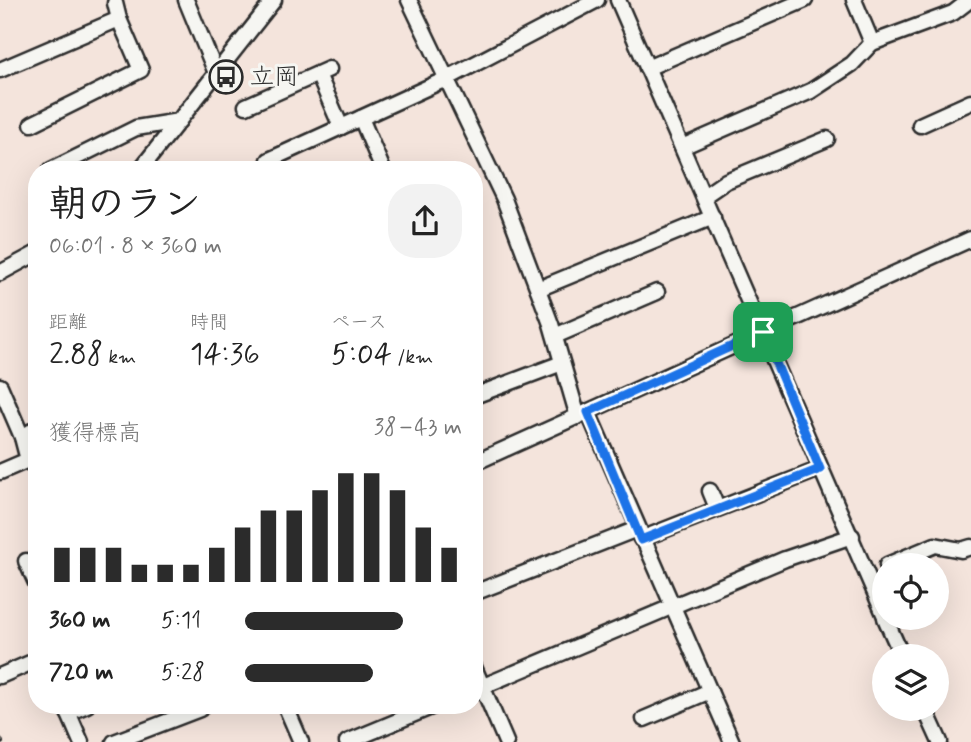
<!DOCTYPE html>
<html lang="ja">
<head>
<meta charset="utf-8">
<style>
  :root { --surface:#fff; --page:#f2f2f2; --text:#222; --muted:#767676; --accent:#2b2b2b }
  body { margin:0; font-family:Mynerve,"Klee One",sans-serif; background:var(--page); color:var(--text); height:100vh; display:flex; flex-direction:column; font-size:26px; white-space:nowrap }
  * { box-sizing:border-box; margin:0 }
  p { font-size:23px; color:var(--muted) }
  .icon { flex:none; width:38px; height:38px; fill:none; stroke:currentColor; stroke-width:2; stroke-linecap:round; stroke-linejoin:round }
  .map { position:relative; flex:1; overflow:hidden }
  .drawer { position:absolute; left:28px; top:161px; width:455px; height:553px; display:flex; flex-direction:column; background:var(--surface); border-radius:28px; box-shadow:0 7px 28px #0002 }
  .drawer>* { flex:none }
  .tools { position:absolute; left:872px; top:553px; display:grid; gap:14px }
  .tools a { display:grid; place-items:center; width:77px; height:77px; border-radius:50%; background:var(--surface); box-shadow:0 7px 28px #0002; font-size:35px }
  .pin { position:absolute; display:grid; place-items:center; width:60px; height:60px; color:#fff; margin:-30px; border-radius:14px; box-shadow:0 4px 10px #0006 }
  .round { display:grid; place-items:center; flex:none; width:74px; height:74px; border-radius:28px; background:var(--page) }
  .summary { display:flex; align-items:center; justify-content:space-between; height:119px; padding:0 21px }
  h1 { font-size:38px; font-weight:600; line-height:52px }
  .metrics { display:grid; grid-template-columns:repeat(3,1fr); gap:10px; height:119px; padding:7px 21px }
  .metrics div { display:grid; align-content:center }
  .metrics b { font-size:30px; font-weight:600 }
  .metrics small { font-size:19px; font-weight:400 }
  .metrics p { font-size:19px }
  .chart { height:196px; padding:14px 21px }
  .chart p { display:flex; justify-content:space-between }
  .chart svg { width:100%; height:126px; margin-top:7px; stroke:var(--accent); stroke-width:6 }
  ul { padding:0 21px; list-style:none; font-size:23px }
  li { display:grid; grid-template-columns:112px 84px 1fr; align-items:center; height:52px }
  li i { height:18px; border-radius:9px; background:var(--accent) }
  .map>svg:first-child { display:block }
</style>
</head>
<body>
<div class="map">
<svg width="971" height="742" viewBox="0 0 971 742">
  <rect width="100%" height="100%" fill="#f4e4dc"/>
  <filter id="ink" filterUnits="userSpaceOnUse"><feTurbulence type="fractalNoise" baseFrequency=".0143" numOctaves="2"/><feDisplacementMap in="SourceGraphic" scale="14" xChannelSelector="R" yChannelSelector="G"/><feConvolveMatrix kernelMatrix="1 2 1 2 8 2 1 2 1" color-interpolation-filters="sRGB"/></filter>
  <g filter="url(#ink)">
    <g fill="none" stroke-linecap="round" stroke-linejoin="round">
      <defs>
        <g id="minor">
          <path d="M186,0L216,73"/>
          <path d="M409,0L504,199L551,324L578,417"/>
          <path d="M618,0L884,614"/>
          <path d="M854,0L872,43"/>
          <path d="M647,68L805,0"/>
          <path d="M0,70L119,19"/>
          <path d="M318,74L341,127"/>
          <path d="M246,106L329,69"/>
          <path d="M361,118L383,170"/>
          <path d="M32,124L141,70L119,19L115,3"/>
          <path d="M920,125L971,102"/>
          <path d="M682,147L811,91L852,64L872,43L953,13L970,0"/>
          <path d="M269,160L446,79L597,0"/>
          <path d="M51,170L136,128L179,121"/>
          <path d="M140,170L274,0"/>
          <path d="M704,196L726,181L827,139"/>
          <path d="M0,273L37,253"/>
          <path d="M538,289L713,217"/>
          <path d="M555,336L657,292"/>
          <path d="M0,386L22,437L28,460L0,472"/>
          <path d="M474,396L562,363"/>
          <path d="M588,412L732,742"/>
          <path d="M22,437L37,428"/>
          <path d="M474,463L971,239"/>
          <path d="M710,491L717,508"/>
          <path d="M641,539L820,469"/>
          <path d="M26,561L37,585"/>
          <path d="M887,565L935,545L961,550L971,547"/>
          <path d="M474,593L637,529"/>
          <path d="M885,618L902,656"/>
          <path d="M474,667L506,742"/>
          <path d="M0,676L37,660"/>
          <path d="M474,690L785,559L852,536"/>
          <path d="M65,705L81,742"/>
          <path d="M285,705L301,742"/>
          <path d="M925,709L940,742"/>
          <path d="M68,713L87,705"/>
          <path d="M644,719L710,691"/>
          <path d="M114,742L200,709"/>
          <path d="M347,742L436,705"/>
        </g>
      </defs>
      <use href="#minor" stroke="#2b2b2b" stroke-width="19"/>
      <use href="#minor" stroke="#f6f6f2" stroke-width="14"/>
      <defs>
        <path id="rail" d="M0,740L1,742"/>
      </defs>
      <use href="#rail" stroke="#2b2b2b" stroke-width="6"/>
      <use href="#rail" stroke="#f6f6f2" stroke-width="3.5" stroke-dasharray="10" stroke-linecap="butt"/>
    </g>
  </g>
  <g fill="none" stroke-linecap="round" stroke-linejoin="round" filter="url(#ink)">
    <defs>
      <path id="route" d="M763,332L820,469L641,540L588,412Z"/>
    </defs>
    <use href="#route" stroke="#fff" stroke-width="14"/>
    <use href="#route" stroke="#1a73e8" stroke-width="9"/>
  </g>
  <defs>
    <symbol id="bus-ring" viewBox="-11 -11 22 22"><circle r="9.5" fill="#f6f6f2" stroke="#2b2b2b" stroke-width="1.5"/><path d="M-5-6H5V4H4V6H2V4H-2V6H-4V4H-5ZM-3.5-4V0h7V-4ZM-3.5 1.2v1.5H-2V1.2ZM2 1.2v1.5H3.5V1.2Z" fill="#2b2b2b"/></symbol>
  </defs>
  <g fill-rule="evenodd">
    <use href="#bus-ring" x="207" y="58" width="38" height="38"/>
  </g>
  <g text-anchor="middle" dominant-baseline="central" stroke-width="6" stroke-linejoin="round" paint-order="stroke">
    <g font-size="24" fill="#2b2b2b" stroke="#f6f6f2" text-anchor="start">
      <text x="250" y="77">立岡</text>
    </g>
  </g>
</svg>
<div class="tools">
<a><svg class="icon" aria-label="locate" viewBox="0 0 24 24"><circle cx="12" cy="12" r="6"/><path d="M12 2v4M12 18v4M2 12h4M18 12h4"/></svg></a>
<a><svg class="icon" aria-label="layers" viewBox="0 0 24 24"><path d="M12 4l9 5-9 5-9-5zM3 14l9 5 9-5"/></svg></a>
</div>
<div class="pin" style="left:763px;top:332px;background:#1e9e55"><svg class="icon" aria-label="arrive" viewBox="0 0 24 24"><path d="M6 21V4h12l-3 4 3 4H6"/></svg></div>
<section class="drawer">
<div class="summary"><div><h1>朝のラン</h1><p>06:01 · 8 × 360 m</p></div><a class="round"><svg class="icon" aria-label="share" viewBox="0 0 24 24"><path d="M12 15V3M7 8l5-5 5 5M5 13v7h14v-7"/></svg></a></div>
<div class="metrics">
<div><p>距離</p><b>2.88<small> km</small></b></div>
<div><p>時間</p><b>14:36</b></div>
<div><p>ペース</p><b>5:04<small> /km</small></b></div>
</div>
<div class="chart"><p><span>獲得標高</span>38–43 m</p>
<svg viewBox="0 0 160 44" preserveAspectRatio="none"><path d="M5 44V32M15 44V32M25 44V32M35 44V38M45 44V38M55 44V38M65 44V32M75 44V25M85 44V19M95 44V19M105 44V12M115 44V6M125 44V6M135 44V12M145 44V25M155 44V32"/></svg>
</div>
<ul>
<li><b>360 m</b>5:11<i style="width:73%"></i></li>
<li><b>720 m</b>5:28<i style="width:59%"></i></li>
</ul>
</section>
</div>
</body>
</html>
